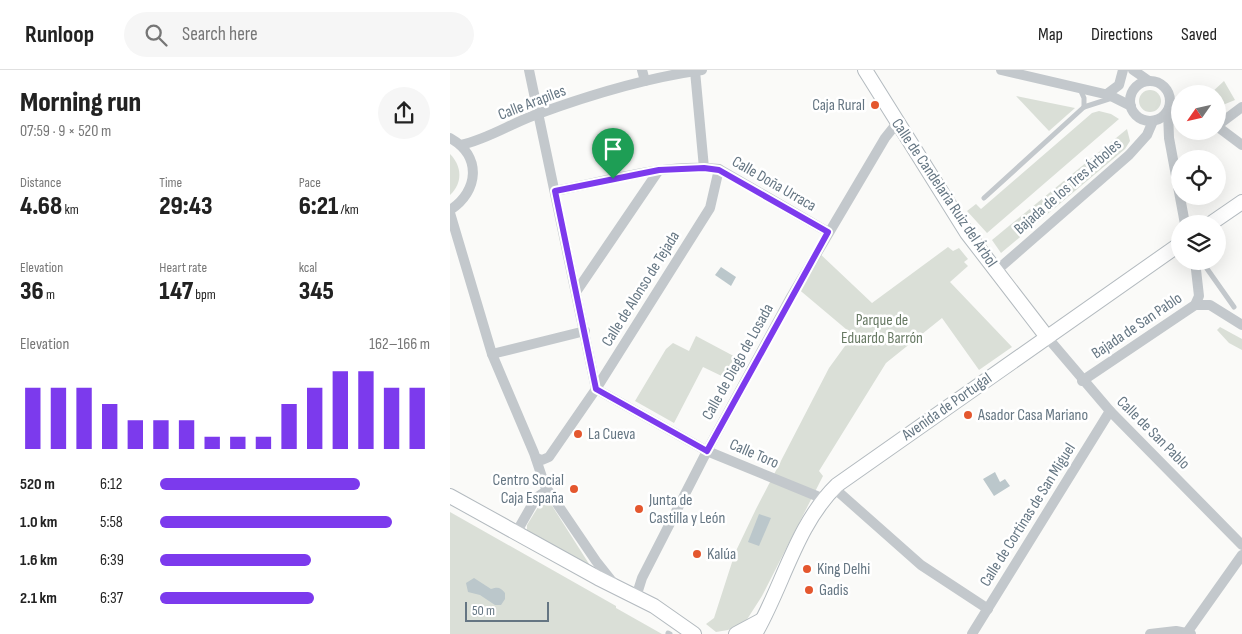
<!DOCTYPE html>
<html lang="en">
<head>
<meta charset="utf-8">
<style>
  :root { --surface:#fff; --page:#f6f6f6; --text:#222; --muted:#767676; --line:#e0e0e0; --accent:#7c3aed }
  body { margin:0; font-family:"Sofia Sans Condensed",sans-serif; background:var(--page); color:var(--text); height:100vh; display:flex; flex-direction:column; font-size:19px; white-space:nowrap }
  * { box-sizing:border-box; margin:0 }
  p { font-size:16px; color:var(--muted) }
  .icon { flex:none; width:28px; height:28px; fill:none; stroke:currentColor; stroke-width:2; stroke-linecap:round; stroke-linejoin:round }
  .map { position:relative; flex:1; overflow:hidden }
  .side { display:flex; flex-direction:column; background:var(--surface); width:450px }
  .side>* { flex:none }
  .needle { width:32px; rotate:236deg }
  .controls { position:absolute; left:721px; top:15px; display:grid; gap:10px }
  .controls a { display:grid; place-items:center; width:55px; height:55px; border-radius:50%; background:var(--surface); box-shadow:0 5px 20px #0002; font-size:25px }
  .scale { position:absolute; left:15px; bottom:12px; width:84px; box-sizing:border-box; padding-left:5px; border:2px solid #657683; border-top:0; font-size:14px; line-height:18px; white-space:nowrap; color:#657683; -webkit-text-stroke:4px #fff; paint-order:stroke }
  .pin { position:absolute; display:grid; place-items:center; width:42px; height:42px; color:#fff; margin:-51px -21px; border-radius:50% 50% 50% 0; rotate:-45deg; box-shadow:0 0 5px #0007 }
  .pin .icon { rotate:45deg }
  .round { display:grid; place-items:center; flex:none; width:52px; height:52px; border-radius:26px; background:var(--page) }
  .overview { display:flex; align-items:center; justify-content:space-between; height:85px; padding:0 20px }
  h1 { font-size:28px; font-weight:800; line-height:38px }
  .stats { display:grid; grid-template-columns:repeat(3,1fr); gap:8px; height:85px; padding:5px 20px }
  .stats div { display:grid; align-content:center }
  .stats b { font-size:25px; font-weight:800 }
  .stats small { font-size:14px; font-weight:400 }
  .stats p { font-size:14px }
  .chart { height:140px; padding:10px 20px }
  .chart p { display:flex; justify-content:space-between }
  .chart svg { width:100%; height:90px; margin-top:5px; stroke:var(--accent); stroke-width:6 }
  ul { padding:0 20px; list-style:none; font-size:16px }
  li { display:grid; grid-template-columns:80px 60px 1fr; align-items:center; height:38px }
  li i { height:12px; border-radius:6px; background:var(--accent) }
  header { display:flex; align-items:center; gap:30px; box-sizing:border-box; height:70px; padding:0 25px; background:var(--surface); border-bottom:1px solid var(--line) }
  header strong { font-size:24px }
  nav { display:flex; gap:28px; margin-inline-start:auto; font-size:18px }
  .search { width:350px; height:45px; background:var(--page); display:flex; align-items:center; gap:12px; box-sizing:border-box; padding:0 18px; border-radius:28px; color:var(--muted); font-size:19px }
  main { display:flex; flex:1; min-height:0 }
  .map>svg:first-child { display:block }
</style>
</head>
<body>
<header>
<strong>Runloop</strong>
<div class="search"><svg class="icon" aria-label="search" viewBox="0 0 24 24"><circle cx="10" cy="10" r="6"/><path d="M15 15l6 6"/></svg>Search here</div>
<nav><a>Map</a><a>Directions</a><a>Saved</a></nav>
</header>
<main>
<section class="side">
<div class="overview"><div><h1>Morning run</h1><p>07:59 · 9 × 520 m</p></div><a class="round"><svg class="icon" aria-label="share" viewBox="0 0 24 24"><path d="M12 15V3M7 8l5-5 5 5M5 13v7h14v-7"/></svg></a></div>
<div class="stats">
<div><p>Distance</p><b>4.68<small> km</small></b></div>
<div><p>Time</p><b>29:43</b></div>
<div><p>Pace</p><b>6:21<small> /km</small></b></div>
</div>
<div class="stats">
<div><p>Elevation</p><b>36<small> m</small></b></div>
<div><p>Heart rate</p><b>147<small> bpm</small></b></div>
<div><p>kcal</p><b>345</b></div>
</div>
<div class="chart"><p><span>Elevation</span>162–166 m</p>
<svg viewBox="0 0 160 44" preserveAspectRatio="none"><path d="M5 44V14M15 44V14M25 44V14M35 44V22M45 44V30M55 44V30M65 44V30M75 44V38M85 44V38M95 44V38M105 44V22M115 44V14M125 44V6M135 44V6M145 44V14M155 44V14"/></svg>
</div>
<ul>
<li><b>520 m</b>6:12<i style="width:74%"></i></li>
<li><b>1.0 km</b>5:58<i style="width:86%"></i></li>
<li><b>1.6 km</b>6:39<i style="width:56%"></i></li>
<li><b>2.1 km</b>6:37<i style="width:57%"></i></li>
</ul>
</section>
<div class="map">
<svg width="792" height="564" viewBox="0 0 792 564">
  <rect width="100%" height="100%" fill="#fafaf8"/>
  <g fill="#dadfd7">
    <path d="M774,11L785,30L768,37V24H760Z"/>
    <circle cx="700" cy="31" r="11"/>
    <path d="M566,26L625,38L599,61Z"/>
    <path d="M649,41L661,44L669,49L537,163L517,141L526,134L531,139L642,43Z"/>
    <path d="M677,59L680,71L675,79L551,183L542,170Z"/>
    <path d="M0,84C12,96 13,113 0,125Z"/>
    <path d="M498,177L503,181L509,178L518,189L514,192L518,196L500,212L562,277L529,300L492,248L436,293L369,401L373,406L312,526L296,551L278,560L266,562L256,554L264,548L285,483L306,439L379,298L403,265L346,217L367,181L422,233Z"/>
    <path d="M770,257L792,269V280L779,273L767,260Z"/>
    <path d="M246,266L293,291L282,311L253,297L224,353L185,331L216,279L223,273L239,281Z"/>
    <path d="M93,429L99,431L141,497L77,461V455Z"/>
    <path d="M0,442L166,536V538L212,564H0Z"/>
  </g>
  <g fill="#bbc7cb">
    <path d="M271,197L286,207L281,216L265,205Z"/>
    <path d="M545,402L550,412L555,409L560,416L544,426L533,409Z"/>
    <path d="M309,444L321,448L309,476L298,472Z"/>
    <path d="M24,508L41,519C48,517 50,517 55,523V529L51,535H45L30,525L18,522L16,513Z"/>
  </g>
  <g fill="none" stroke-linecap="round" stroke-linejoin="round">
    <defs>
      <g id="secondary">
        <path d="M415,0L517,163L597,267"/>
        <path d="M760,154L792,132"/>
        <path d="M0,426L148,508L204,536L244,564"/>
        <path d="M286,564L312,550"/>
        <path d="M305,564C333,516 346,455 387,415L730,174"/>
      </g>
    </defs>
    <use href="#secondary" stroke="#b3babf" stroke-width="16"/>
    <g stroke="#c3c8cc" stroke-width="5">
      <path d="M630,19L634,28V37"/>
      <path d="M534,128L634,37L662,28"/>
      <path d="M745,192L753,193L784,237"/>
      <path d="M218,563L220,564"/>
    </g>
    <g stroke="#c3c8cc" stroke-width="10">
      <path d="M79,0L146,319L257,381L374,429"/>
      <path d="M192,0L195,11"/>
      <path d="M551,0L659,25L681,36"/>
      <path d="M683,0L699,11"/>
      <path d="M245,1L254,98"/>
      <circle cx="700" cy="31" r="20"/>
      <path d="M657,24L669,15L673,0"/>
      <path d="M718,41L719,68L735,154"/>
      <path d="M768,55L792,37"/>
      <path d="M768,57L792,75"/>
      <path d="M0,68C32,86 29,121 0,140"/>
      <path d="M11,75C38,69 60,54 85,45C139,25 195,8 252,0"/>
      <path d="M105,121C159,111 214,93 269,99L378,162"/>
      <path d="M0,143L42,284L84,383L95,416L146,491L165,515"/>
      <path d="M546,201L679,85L697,65L703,51"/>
      <path d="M126,222L209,100"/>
      <path d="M745,235H760L792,255"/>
      <path d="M597,267L660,341L792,475"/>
      <path d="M42,284L135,261"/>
      <path d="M632,311L745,235L749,226L745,191"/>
      <path d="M86,388L92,390L99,387L146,319L260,138L269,99"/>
      <path d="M384,418L471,495L538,539"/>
      <path d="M66,463L86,428L93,423L100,425"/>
      <path d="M186,527L192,508L257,381L341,227L435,68L447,53"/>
      <path d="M522,564L660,341"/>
      <path d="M700,564L726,561L741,564"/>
      <path d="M736,564L792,485"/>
    </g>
    <use href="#secondary" stroke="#fff" stroke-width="14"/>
  </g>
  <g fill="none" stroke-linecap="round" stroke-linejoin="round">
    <defs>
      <path id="route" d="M254,98L269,100L378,162L257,381L146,319L105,121L209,100Z"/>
    </defs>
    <use href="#route" stroke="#fff" stroke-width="10"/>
    <use href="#route" stroke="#7c3aed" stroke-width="6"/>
  </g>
  <g fill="#e4572e" stroke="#fff" stroke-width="2">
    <circle cx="425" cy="35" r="5"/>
    <circle cx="518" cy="345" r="5"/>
    <circle cx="128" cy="364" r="5"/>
    <circle cx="124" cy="419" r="5"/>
    <circle cx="189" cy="439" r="5"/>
    <circle cx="247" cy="484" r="5"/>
    <circle cx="357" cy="499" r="5"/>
    <circle cx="359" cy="520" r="5"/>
  </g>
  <g text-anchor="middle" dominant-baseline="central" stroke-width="5" stroke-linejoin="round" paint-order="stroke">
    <g font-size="16" fill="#657683" stroke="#fff">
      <text transform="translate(82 33) rotate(-21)">Calle Arapiles</text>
      <text transform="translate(324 114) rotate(30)">Calle Doña Urraca</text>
      <text transform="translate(618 117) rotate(-41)">Bajada de los Tres Árboles</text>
      <text transform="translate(494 123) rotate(56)">Calle de Candelaria Ruiz del Árbol</text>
      <text transform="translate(191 219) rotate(-58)">Calle de Alonso de Tejada</text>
      <text transform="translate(687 256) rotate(-34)">Bajada de San Pablo</text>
      <text transform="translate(288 292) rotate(-61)">Calle de Diego de Losada</text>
      <text transform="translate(497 337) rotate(-35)">Avenida de Portugal</text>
      <text transform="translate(703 363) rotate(45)">Calle de San Pablo</text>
      <text transform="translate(304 384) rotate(23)">Calle Toro</text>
      <text transform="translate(578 445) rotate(-58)">Calle de Cortinas de San Miguel</text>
    </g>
    <g font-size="16" fill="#657683" stroke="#fff" text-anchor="start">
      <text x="415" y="35" text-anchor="end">Caja Rural</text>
      <text x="528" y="345">Asador Casa Mariano</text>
      <text x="138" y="364">La Cueva</text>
      <text x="114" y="410" text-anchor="end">Centro Social<tspan x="114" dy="18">Caja España</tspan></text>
      <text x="199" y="430">Junta de<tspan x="199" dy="18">Castilla y León</tspan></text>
      <text x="257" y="484">Kalúa</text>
      <text x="367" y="499">King Delhi</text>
      <text x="369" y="520">Gadis</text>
    </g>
    <g font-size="16" fill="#687a64" stroke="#fff">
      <text x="432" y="250">Parque de<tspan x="432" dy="18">Eduardo Barrón</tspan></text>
    </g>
  </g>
</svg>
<div class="controls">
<a><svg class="needle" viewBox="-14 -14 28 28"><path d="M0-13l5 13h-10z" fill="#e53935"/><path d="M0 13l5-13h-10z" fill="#767676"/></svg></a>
<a><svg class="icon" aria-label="locate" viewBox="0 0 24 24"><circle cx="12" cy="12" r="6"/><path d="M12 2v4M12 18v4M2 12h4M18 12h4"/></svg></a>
<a><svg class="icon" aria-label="layers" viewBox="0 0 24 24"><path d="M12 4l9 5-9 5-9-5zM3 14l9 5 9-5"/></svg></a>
</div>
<div class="scale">50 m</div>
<div class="pin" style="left:163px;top:109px;background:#1e9e55"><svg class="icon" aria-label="arrive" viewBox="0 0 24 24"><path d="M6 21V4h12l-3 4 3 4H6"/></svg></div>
</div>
</main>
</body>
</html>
